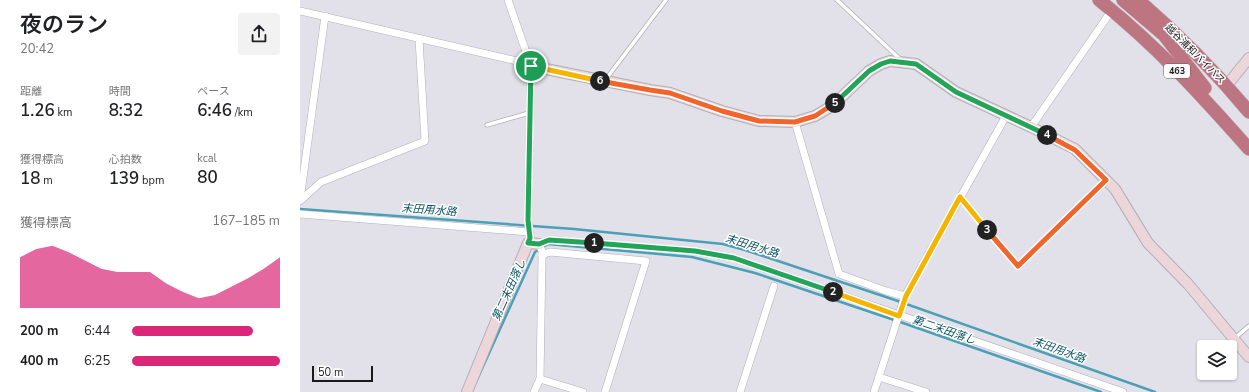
<!DOCTYPE html>
<html lang="ja">
<head>
<meta charset="utf-8">
<style>
  :root { --surface:#fff; --page:#f2f2f2; --text:#202124; --muted:#757577; --accent:#db2777 }
  body { margin:0; font-family:"Nunito Sans","Noto Sans JP",sans-serif; background:var(--page); color:var(--text); height:100vh; display:flex; flex-direction:column; font-size:15px; white-space:nowrap }
  * { box-sizing:border-box; margin:0 }
  p { font-size:13px; color:var(--muted) }
  .icon { flex:none; width:22px; height:22px; fill:none; stroke:currentColor; stroke-width:2; stroke-linecap:round; stroke-linejoin:round }
  .map { position:relative; flex:1; overflow:hidden }
  .drawer { display:flex; flex-direction:column; background:var(--surface); width:300px }
  .drawer>* { flex:none }
  .tools { position:absolute; left:897px; top:340px; display:grid; gap:8px }
  .tools a { display:grid; place-items:center; width:40px; height:40px; border-radius:4px; background:var(--surface); box-shadow:0 1px 3px #0004; font-size:20px }
  .scale { position:absolute; left:12px; bottom:10px; width:61px; box-sizing:border-box; padding-left:4px; border:2px solid #1a1a1d; border-top:0; font-size:11px; line-height:14px; white-space:nowrap; color:#1a1a1d; -webkit-text-stroke:3px #fff; paint-order:stroke }
  .pin { position:absolute; display:grid; place-items:center; width:34px; height:34px; color:#fff; margin:-17px; border:2px solid #fff; border-radius:50%; box-shadow:0 1px 4px #0007 }
  .km { position:absolute; width:20px; height:20px; margin:-10px; border-radius:50%; background:#222; color:#fff; font-size:11px; line-height:20px; text-align:center }
  .round { display:grid; place-items:center; flex:none; width:42px; height:42px; border-radius:4px; background:var(--page) }
  .headline { display:flex; align-items:center; justify-content:space-between; height:68px; padding:0 20px }
  h1 { font-size:22px; font-weight:600; line-height:30px }
  .metrics { display:grid; grid-template-columns:repeat(3,1fr); gap:6px; height:68px; padding:4px 20px }
  .metrics div { display:grid; align-content:center }
  .metrics b { font-size:17px; font-weight:600 }
  .metrics small { font-size:11px; font-weight:400 }
  .metrics p { font-size:11px }
  .chart { height:112px; padding:8px 20px }
  .chart p { display:flex; justify-content:space-between }
  .chart svg { width:100%; height:72px; margin-top:4px; fill:var(--accent); opacity:.7 }
  ul { padding:0 20px; list-style:none; font-size:13px }
  li { display:grid; grid-template-columns:64px 48px 1fr; align-items:center; height:30px }
  li i { height:10px; border-radius:5px; background:var(--accent) }
  main { display:flex; flex:1; min-height:0 }
  .map>svg:first-child { display:block }
</style>
</head>
<body>
<main>
<section class="drawer">
<div class="headline"><div><h1>夜のラン</h1><p>20:42</p></div><a class="round"><svg class="icon" aria-label="share" viewBox="0 0 24 24"><path d="M12 15V3M7 8l5-5 5 5M5 13v7h14v-7"/></svg></a></div>
<div class="metrics">
<div><p>距離</p><b>1.26<small> km</small></b></div>
<div><p>時間</p><b>8:32</b></div>
<div><p>ペース</p><b>6:46<small> /km</small></b></div>
</div>
<div class="metrics">
<div><p>獲得標高</p><b>18<small> m</small></b></div>
<div><p>心拍数</p><b>139<small> bpm</small></b></div>
<div><p>kcal</p><b>80</b></div>
</div>
<div class="chart"><p><span>獲得標高</span>167–185 m</p>
<svg viewBox="0 0 160 44" preserveAspectRatio="none"><path d="M0 44V13L10 8L20 6L30 10L40 15L50 20L60 22L70 22L80 22L90 29L100 34L110 38L120 36L130 31L140 26L150 20L160 13V44z"/></svg>
</div>
<ul>
<li><b>200 m</b>6:44<i style="width:82%"></i></li>
<li><b>400 m</b>6:25<i style="width:100%"></i></li>
</ul>
</section>
<div class="map">
<svg width="949" height="392" viewBox="0 0 949 392">
  <rect width="100%" height="100%" fill="#e2e1e9"/>
  <g fill="none" stroke-linecap="round" stroke-linejoin="round">
    <g stroke="#4b9fb6" stroke-width="2.5">
      <path d="M0,209L274,229L423,244L445,250L595,300L855,392"/>
      <path d="M176,382L235,252L248,244L392,257L455,273L603,323L801,392"/>
    </g>
    <defs>
      <g id="lane">
        <path d="M537,0L601,60"/>
        <path d="M306,79L366,0"/>
        <path d="M187,125L229,113"/>
        <path d="M661,198L718,266L805,181"/>
        <path d="M935,338L949,326"/>
      </g>
      <g id="street">
        <path d="M208,0L231,66L228,220L230,238L228,243"/>
        <path d="M0,11L230,64"/>
        <path d="M495,122L539,274L586,291L605,296"/>
        <path d="M731,127L812,10"/>
        <path d="M0,200L25,16"/>
        <path d="M0,201L21,182L125,141L119,39"/>
        <path d="M0,214L229,232"/>
        <path d="M242,255L250,252L346,261L305,392"/>
        <path d="M579,377L626,392"/>
        <path d="M240,379L283,392"/>
        <path d="M234,392L240,379L242,258V251L239,244L249,240L395,251L434,258L823,392"/>
        <path d="M440,392L474,286"/>
        <path d="M574,392L605,296L706,116"/>
      </g>
      <g id="secondary">
        <path d="M231,66L350,90L370,93L422,111L459,121L495,122L515,116L532,106L569,71L581,64L590,61L616,64L656,92L731,127L775,149L815,189L848,243L888,284L949,357"/>
        <path d="M927,85L949,58"/>
        <path d="M167,392L228,243L239,244"/>
      </g>
      <g id="highway">
        <path d="M799,0C855,44 902,96 949,149"/>
        <path d="M823,0L864,35L905,88"/>
        <path d="M838,0C878,34 915,71 949,112"/>
      </g>
    </defs>
    <use href="#lane" stroke="#b1afb8" stroke-width="5"/>
    <use href="#street" stroke="#b1afb8" stroke-width="8"/>
    <use href="#secondary" stroke="#b1afb8" stroke-width="12"/>
    <use href="#highway" stroke="#bfbfc0" stroke-width="14"/>
    <use href="#lane" stroke="#fff" stroke-width="3.5"/>
    <use href="#street" stroke="#fff" stroke-width="7"/>
    <use href="#secondary" stroke="#ecd6da" stroke-width="10"/>
    <use href="#highway" stroke="#be7582" stroke-width="13"/>
  </g>
  <g fill="none" stroke-linecap="round" stroke-linejoin="round">
    <defs>
      <path id="split-1" d="M231,66L228,220L230,238L228,243L239,244L249,240L294,243"/>
      <path id="split-2" d="M294,243L395,251L434,258L533,292"/>
      <path id="split-3" d="M533,292L599,316L606,296L660,197L687,230"/>
      <path id="split-4" d="M687,230L718,266L806,180L775,150L747,135"/>
      <path id="split-5" d="M535,103L569,71L581,64L590,61L616,64L656,92L747,135"/>
      <path id="split-6" d="M300,81L350,90L370,93L422,111L459,121L495,122L515,116L535,103"/>
      <path id="split-7" d="M231,66L300,81"/>
    </defs>
    <use href="#split-1" stroke="#fff" stroke-width="8"/>
    <use href="#split-2" stroke="#fff" stroke-width="8"/>
    <use href="#split-3" stroke="#fff" stroke-width="8"/>
    <use href="#split-4" stroke="#fff" stroke-width="8"/>
    <use href="#split-5" stroke="#fff" stroke-width="8"/>
    <use href="#split-6" stroke="#fff" stroke-width="8"/>
    <use href="#split-7" stroke="#fff" stroke-width="8"/>
    <use href="#split-1" stroke="#22a559" stroke-width="5"/>
    <use href="#split-2" stroke="#22a559" stroke-width="5"/>
    <use href="#split-3" stroke="#f5b400" stroke-width="5"/>
    <use href="#split-4" stroke="#f0652b" stroke-width="5"/>
    <use href="#split-5" stroke="#22a559" stroke-width="5"/>
    <use href="#split-6" stroke="#f0652b" stroke-width="5"/>
    <use href="#split-7" stroke="#f5b400" stroke-width="5"/>
  </g>
  <g text-anchor="middle" dominant-baseline="central" stroke-width="3" stroke-linejoin="round" paint-order="stroke">
    <rect fill="#fff" stroke="#5f5f61" stroke-width="1" x="864" y="64" width="26" height="14" rx="3"/>
    <g font-size="9" font-weight="bold" fill="#1a1a1d">
      <text x="877" y="71">463</text>
    </g>
    <g font-size="10" fill="#1a1a1d" stroke="#fff">
      <text transform="translate(895 54) rotate(45)">越谷浦和バイパス</text>
    </g>
    <g font-size="11" font-style="italic" fill="#085363" stroke="#fff">
      <text transform="translate(129 210) rotate(4)">末田用水路</text>
      <text transform="translate(452 246) rotate(17)">末田用水路</text>
      <text transform="translate(209 290) rotate(-66)">第二末田落し</text>
      <text transform="translate(644 330) rotate(19)">第二末田落し</text>
      <text transform="translate(759 350) rotate(20)">末田用水路</text>
    </g>
  </g>
</svg>
<div class="tools">
<a><svg class="icon" aria-label="layers" viewBox="0 0 24 24"><path d="M12 4l9 5-9 5-9-5zM3 14l9 5 9-5"/></svg></a>
</div>
<div class="scale">50 m</div>
<div class="pin" style="left:231px;top:66px;background:#1e9e55"><svg class="icon" aria-label="arrive" viewBox="0 0 24 24"><path d="M6 21V4h12l-3 4 3 4H6"/></svg></div>
<b class="km" style="left:294px;top:243px">1</b>
<b class="km" style="left:533px;top:292px">2</b>
<b class="km" style="left:687px;top:230px">3</b>
<b class="km" style="left:747px;top:135px">4</b>
<b class="km" style="left:535px;top:103px">5</b>
<b class="km" style="left:300px;top:81px">6</b>
</div>
</main>
</body>
</html>
